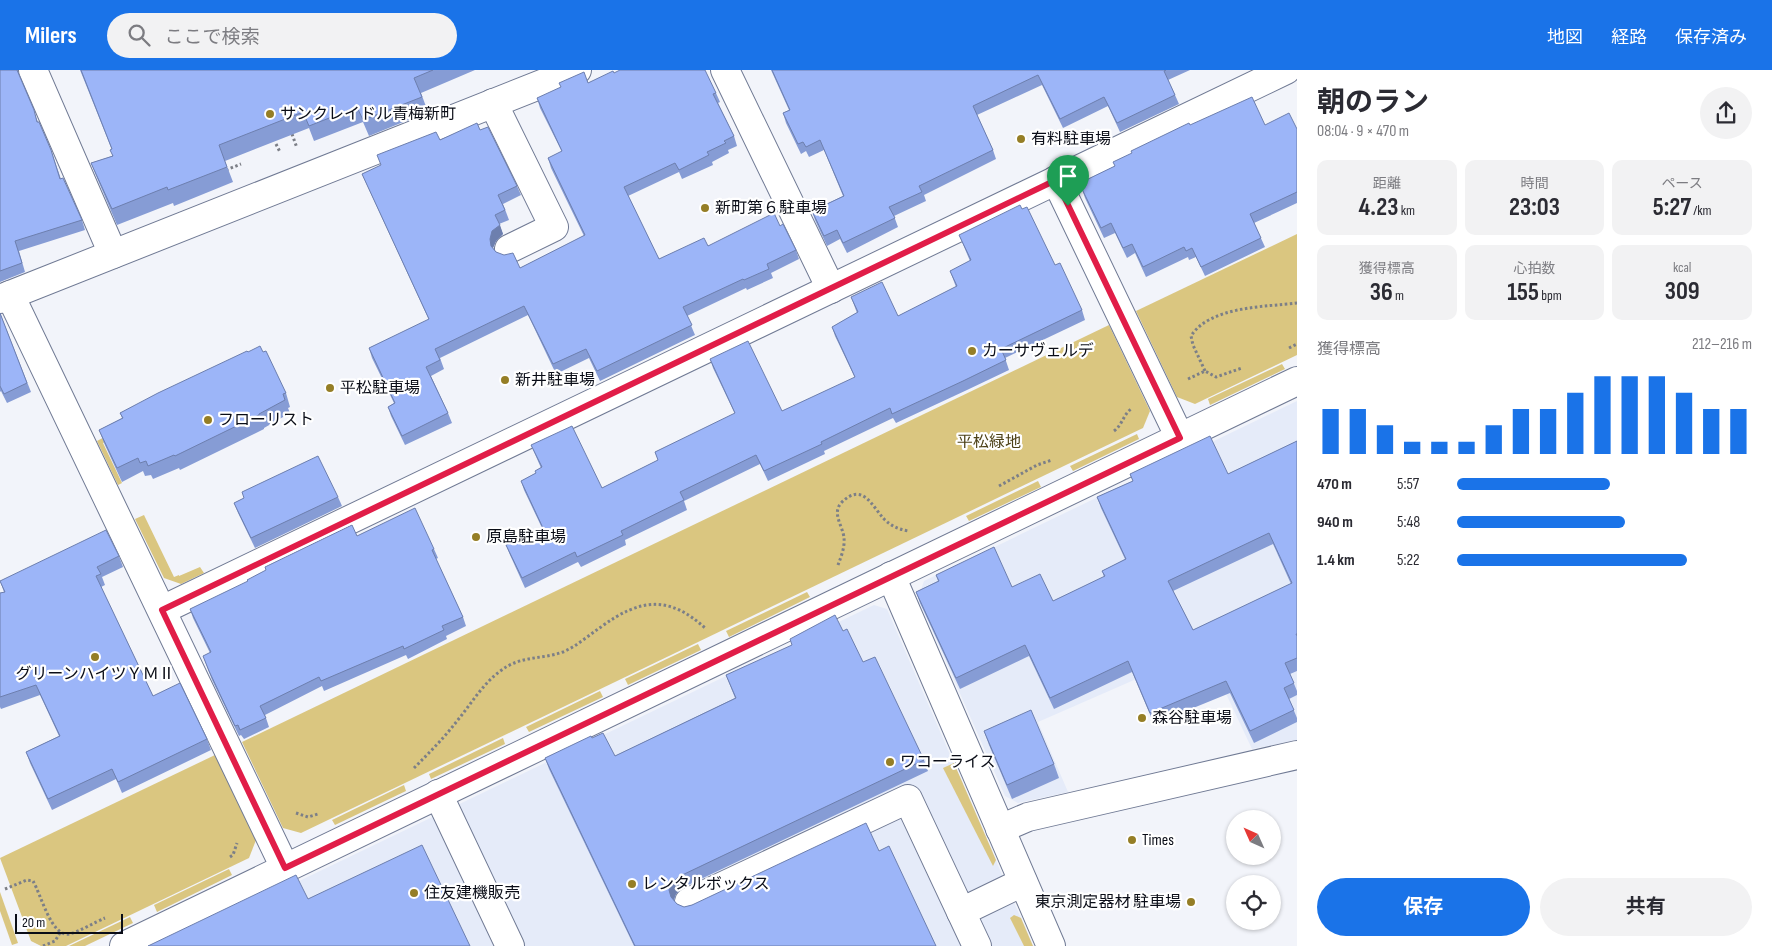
<!DOCTYPE html>
<html lang="ja">
<head>
<meta charset="utf-8">
<style>
  :root { --surface:#fff; --page:#f2f2f3; --text:#2b2b33; --muted:#7c7c81; --accent:#1a73e8 }
  body { margin:0; font-family:"Sofia Sans Condensed","Noto Sans JP",sans-serif; background:var(--page); color:var(--text); height:100vh; display:flex; flex-direction:column; font-size:19px; white-space:nowrap }
  * { box-sizing:border-box; margin:0 }
  p { font-size:16px; color:var(--muted) }
  .icon { flex:none; width:28px; height:28px; fill:none; stroke:currentColor; stroke-width:2; stroke-linecap:round; stroke-linejoin:round }
  .map { position:relative; flex:1; overflow:hidden }
  .side { display:flex; flex-direction:column; background:var(--surface); width:475px }
  .side>* { flex:none }
  .needle { width:32px; rotate:315deg }
  .fabs { position:absolute; left:1226px; top:740px; display:grid; gap:10px }
  .fabs a { display:grid; place-items:center; width:55px; height:55px; border-radius:50%; background:var(--surface); box-shadow:0 1px 4px #0004; font-size:25px }
  .scale { position:absolute; left:15px; bottom:12px; width:108px; box-sizing:border-box; padding-left:5px; border:2px solid #0a0d17; border-top:0; font-size:14px; line-height:18px; white-space:nowrap; color:#0a0d17; -webkit-text-stroke:4px #fff; paint-order:stroke }
  .pin { position:absolute; display:grid; place-items:center; width:42px; height:42px; color:#fff; margin:-51px -21px; border-radius:50% 50% 50% 0; rotate:-45deg; box-shadow:0 0 5px #0007 }
  .pin .icon { rotate:45deg }
  .round { display:grid; place-items:center; flex:none; width:52px; height:52px; border-radius:26px; background:var(--page) }
  .headline { display:flex; align-items:center; justify-content:space-between; height:85px; padding:0 20px }
  h1 { font-size:28px; font-weight:700; line-height:38px }
  .stats { display:grid; grid-template-columns:repeat(3,1fr); gap:8px; height:85px; padding:5px 20px }
  .stats div { display:grid; align-content:center; border-radius:10px; background:var(--page); text-align:center }
  .stats b { font-size:25px; font-weight:700 }
  .stats small { font-size:14px; font-weight:400 }
  .stats p { font-size:14px }
  .chart { height:140px; padding:10px 20px }
  .chart p { display:flex; justify-content:space-between }
  .chart svg { width:100%; height:90px; margin-top:5px; stroke:var(--accent); stroke-width:6 }
  .button { display:flex; gap:10px; margin-top:auto; padding:10px 20px }
  .button a { flex:1; height:58px; border-radius:30px; background:var(--accent); color:#fff; font-size:20px; font-weight:700; line-height:58px; text-align:center }
  .button a+a { background:var(--page); color:var(--text) }
  ul { padding:0 20px; list-style:none; font-size:16px }
  li { display:grid; grid-template-columns:80px 60px 1fr; align-items:center; height:38px }
  li i { height:12px; border-radius:6px; background:var(--accent) }
  header { display:flex; align-items:center; gap:30px; box-sizing:border-box; height:70px; padding:0 25px; background:var(--accent); color:#fff }
  header strong { font-size:24px }
  nav { display:flex; gap:28px; margin-inline-start:auto; font-size:18px }
  .search { width:350px; height:45px; background:var(--page); display:flex; align-items:center; gap:12px; box-sizing:border-box; padding:0 18px; border-radius:28px; color:var(--muted); font-size:19px }
  main { display:flex; flex:1; min-height:0 }
  .map>svg:first-child { display:block }
</style>
</head>
<body>
<header>
<strong>Milers</strong>
<div class="search"><svg class="icon" aria-label="search" viewBox="0 0 24 24"><circle cx="10" cy="10" r="6"/><path d="M15 15l6 6"/></svg>ここで検索</div>
<nav><a>地図</a><a>経路</a><a>保存済み</a></nav>
</header>
<main>
<div class="map">
<svg width="1297" height="876" viewBox="0 0 1297 876">
  <rect width="100%" height="100%" fill="#f2f4fa"/>
  <g fill="#e5ebf9">
    <path d="M1297,331V670L1252,679L1205,579L1038,652L1068,722L1018,733L1005,726L918,528L924,511Z"/>
    <path d="M874,535L887,539L1033,876H164Z"/>
  </g>
  <g fill="#dac680">
    <path d="M1297,164V285L1195,334L1177,327L1136,241Z"/>
    <path d="M1109,255L1150,341L1143,358L301,763L283,758L242,672Z"/>
    <path d="M1282,294L1285,299L1210,335L1208,329Z"/>
    <path d="M112,363L114,367L103,373L122,413L118,415L97,371Z"/>
    <path d="M1137,364L1139,369L1073,401L1070,396Z"/>
    <path d="M1038,411L1041,417L969,451L966,446Z"/>
    <path d="M144,445L174,507L179,505V506L200,497L204,503L181,514L164,508L135,449Z"/>
    <path d="M807,522L810,527L729,567L726,561Z"/>
    <path d="M698,574L701,580L628,615L625,609Z"/>
    <path d="M600,621L603,627L529,662L526,657Z"/>
    <path d="M503,668L505,674L431,709L429,704Z"/>
    <path d="M215,685L256,770L249,788L66,876H41L31,871L0,788Z"/>
    <path d="M954,693L996,790L993,796L943,698Z"/>
    <path d="M404,715L406,721L335,755L332,750Z"/>
    <path d="M229,799L232,805L157,842L154,835Z"/>
    <path d="M0,822L18,873L12,875L0,841Z"/>
    <path d="M1014,845L1021,848L1033,876H1024L1010,848Z"/>
    <path d="M130,847L133,853L85,876H69Z"/>
  </g>
  <g fill="none" stroke-linecap="round" stroke-linejoin="round">
    <defs>
      <g id="minor">
        <path d="M33,0L113,184"/>
        <path d="M725,0L831,219"/>
        <path d="M493,33L554,157L509,179"/>
        <path d="M1056,110L1180,368"/>
        <path d="M10,225L285,798"/>
        <path d="M0,229L577,0"/>
        <path d="M891,506L1051,876"/>
        <path d="M162,540L1286,0"/>
        <path d="M438,724L510,876"/>
        <path d="M1000,759L1028,747L1297,685"/>
        <path d="M689,832L908,729L977,876"/>
        <path d="M961,842L1023,812"/>
        <path d="M124,876L1297,311"/>
      </g>
    </defs>
    <use href="#minor" stroke="#707a94" stroke-width="30"/>
    <g stroke="#7c7f87" stroke-width="3" stroke-dasharray="2.5 2.5" stroke-linecap="butt">
      <path d="M292,64L297,78"/>
      <path d="M276,74L280,82"/>
      <path d="M226,100L241,94"/>
      <path d="M1289,278L1297,274"/>
      <path d="M1205,301L1193,275L1191,266C1210,236 1265,237 1297,233"/>
      <path d="M1188,309L1205,301L1216,307L1242,298"/>
      <path d="M1114,361C1123,354 1123,345 1131,339"/>
      <path d="M999,416L1037,395L1052,390"/>
      <path d="M838,495C841,487 845,477 844,468C843,456 831,443 842,432C863,412 872,436 884,449C891,456 898,459 908,461"/>
      <path d="M414,698C429,683 444,668 457,651C471,634 482,615 499,602C520,585 540,590 563,582C577,576 589,565 601,557C640,528 670,525 706,559"/>
      <path d="M296,743L308,747L318,744"/>
      <path d="M230,787L233,785L237,773"/>
      <path d="M5,819L27,810L33,811C41,824 51,867 69,864C79,862 95,852 105,848"/>
      <path d="M43,876L55,871L60,863"/>
    </g>
    <use href="#minor" stroke="#fff" stroke-width="28"/>
  </g>
  <g fill="#869cd5" fill-rule="evenodd">
    <path d="M0,0H18V4L38,52L51,80L61,109L82,150L85,160L19,181L25,202L0,212Z"/>
    <path d="M80,0H475L421,23L428,42L369,66L363,52L314,71L309,58L225,91L233,112L174,136L173,133L117,155L97,108L91,93L112,86V80Z"/>
    <path d="M771,0H1190L1168,10L1175,25L1179,34L1120,62L1108,36L1063,58L1042,15L977,45L993,80L996,89L924,125L926,131L894,146L898,157L847,183L840,169L827,176L815,150L812,141L843,126L824,80L809,87L806,81L801,84L786,53L783,43L789,40Z"/>
    <path d="M614,3L716,23L720,32L718,33L734,66L737,76L728,80L729,83L712,92L713,95L682,109L679,102L628,126L659,189L780,156L796,180L799,189L771,203L773,208L747,220L746,218L687,246L695,265L600,311L589,288L556,304L528,245L440,288L444,299L431,306L448,343L452,353L405,375L391,346L388,337L394,333L372,288L369,278L429,250L366,113L362,104L440,70L480,60L517,116L521,125L503,134L509,150L499,154L503,164L496,171L493,178L496,182L520,198L584,166L551,98L548,88L562,82L540,38L537,28L588,13Z"/>
    <path d="M1190,55H1265L1297,59V133L1254,153L1265,177L1205,206L1196,187L1189,190L1188,187L1146,207L1135,183L1127,188L1115,163L1104,168L1085,128L1082,119L1086,116L1084,111L1115,96Z"/>
    <path d="M959,165L1055,195L1082,240L1085,250L1005,288L1009,300L967,320L896,353L893,348L824,381L825,384L768,411L760,394L684,431L687,440L625,470L626,475L581,497L578,492L525,518L510,485L506,475L542,458L524,420L521,411L536,403L541,398L531,375L602,418L658,390L655,382L735,344L713,298L710,289L782,341L855,308L835,266L832,257L857,243L851,227L898,246L956,217L950,201L970,191Z"/>
    <path d="M0,243L31,322L7,333L1,321L0,322Z"/>
    <path d="M248,282H263L286,323L290,337L288,338L290,343L264,358V359L180,400L179,398L153,409L151,405L145,406L143,401L122,412L104,373L99,360L122,348L120,343Z"/>
    <path d="M1297,371V601L1290,604L1297,621V625L1289,629L1297,648V652L1254,673L1230,623L1154,654L1132,602L1054,639L1029,586L960,619L920,533L916,522L938,511L936,505L1012,517L1053,531L1104,507L1102,501L1125,489L1101,438L1097,427L1133,411L1130,404H1228ZM1273,474L1291,514L1193,560L1173,521Z"/>
    <path d="M338,427L342,436L255,478L238,443L234,433L244,428Z"/>
    <path d="M357,466L434,479L438,488L436,489L463,547L466,556L446,566L447,569L408,589L406,585L324,621L322,616L265,645L269,657L244,669L241,665L239,666L212,610L203,586L210,583L193,548L190,539Z"/>
    <path d="M119,486L123,497L102,507L105,515L101,517L153,626L207,669L211,680L122,723L116,709L52,740L30,693L26,682L59,666L40,625L1,639L0,637V523L4,522L0,511Z"/>
    <path d="M843,561L924,690L928,701L682,818L676,824L674,831L677,834L684,837L692,835L879,781L936,876H634L549,699L545,688L592,668L615,686L735,628L726,605Z"/>
    <path d="M984,661L1054,694L1059,708L1012,729L989,675Z"/>
  </g>
  <g fill="#6d7fae">
    <path d="M500,155L503,164L496,171L493,178L491,176L490,169L492,161Z"/>
    <path d="M678,807L682,818L676,824L673,831L671,827L669,820L672,813Z"/>
  </g>
  <g fill="#9cb5f8" stroke="#6d7fae" fill-rule="evenodd">
    <path d="M0,0H17L34,40L37,52H39L51,80L60,109L63,108L82,150L15,171L22,193L0,201Z"/>
    <path d="M81,0H433L414,8L422,27L363,50L357,37L309,56L303,42L219,75L227,97L168,120L167,117L112,139L91,93L113,86L110,80L112,79Z"/>
    <path d="M620,0H705L716,23L713,24L734,66L724,71L726,73L707,82L709,85L679,100L675,93L624,117L659,189L704,168L708,176L774,143L780,156L783,154L796,180L767,194L769,199L744,210L743,209L683,237L692,255L597,301L586,279L553,294L524,236L435,279L440,290L426,297L448,343L402,366L388,337L395,333L369,278L429,249L362,104L381,95L377,85L436,62L440,70L477,53L480,60L488,57L517,116L498,125L505,140L495,145L500,155L492,161L490,169L491,176L496,182L504,185L513,183L520,198L585,165L548,88L562,81L537,28L561,17L559,13L584,2L588,13L613,1L614,3Z"/>
    <path d="M772,0H1166L1164,1L1175,25L1117,53L1104,27L1060,49L1038,5L973,36L993,80L919,116L922,122L889,137L895,148L843,173L837,160L824,166L812,141L844,126L820,70L806,77L803,72L798,74L783,43L790,40Z"/>
    <path d="M1252,27L1265,55L1289,43L1297,59V122L1250,144L1261,168L1201,197L1192,178L1186,181L1184,177L1143,197L1132,174L1123,178L1111,153L1101,158L1082,119L1086,116L1084,111L1115,96L1113,92L1132,83L1131,81L1189,53L1190,55Z"/>
    <path d="M1020,135L1022,139L1027,137L1055,195L1060,193L1082,240L1001,279L1006,290L963,311L892,344L890,338L821,372L822,374L764,401L756,385L680,422L684,430L621,461L623,465L577,487L575,482L522,508L506,475L543,458L521,411L536,403L535,401L542,397L531,375L572,356L602,418L658,390L655,382L735,343L710,289L748,271L782,341L855,307L832,257L858,242L851,227L882,212L898,246L957,216L950,201L971,190L959,165Z"/>
    <path d="M0,243L27,313L4,324L0,316Z"/>
    <path d="M260,276L263,282L266,281L286,323L283,324L285,330L259,344V345L175,386L174,385L148,396L146,391L140,393L138,388L117,398L99,360L123,348L120,343L158,323L247,281L248,282Z"/>
    <path d="M1210,366L1228,404L1297,371V564H1296L1297,566V588L1285,593L1294,613L1284,618L1294,640L1250,661L1226,611L1150,643L1128,591L1050,628L1025,575L956,608L916,522L939,511L936,505L994,477L1012,517L1040,504L1053,531L1105,506L1102,501L1126,489L1097,427L1133,411L1130,404ZM1269,463L1292,513L1193,560L1168,511Z"/>
    <path d="M318,386L338,427L251,468L234,433L244,428L242,422Z"/>
    <path d="M415,438L434,479L432,480L463,547L442,556L444,560L404,579L403,576L321,611L319,607L260,636L266,648L240,660L238,655L235,656L209,601L203,586L211,582L190,539L248,511L247,510L266,500L265,497L352,455L357,466Z"/>
    <path d="M106,460L119,486L97,497L101,504L96,506L153,626L180,613L207,669L118,712L112,699L48,729L26,682L60,666L36,615L0,627V523L5,522L0,511Z"/>
    <path d="M835,545L843,561L847,559L863,592L875,587L924,690L678,807L672,813L669,820L671,827L677,834L684,837L692,835L866,753L879,781L889,776L936,876H635L545,688L591,666L592,668L603,663L615,686L736,628L726,605L792,575L790,569Z"/>
    <path d="M1031,640L1054,694L1007,715L984,661Z"/>
    <path d="M422,775L470,876H148L296,805L308,829Z"/>
  </g>
  <g fill="none" stroke-linecap="round" stroke-linejoin="round">
    <defs>
      <path id="route" d="M1056,110L1180,368L285,798L162,540Z"/>
    </defs>
    <use href="#route" stroke="#fff" stroke-width="10"/>
    <use href="#route" stroke="#e11d48" stroke-width="6"/>
  </g>
  <g fill="#957e26" stroke="#fff" stroke-width="2">
    <circle cx="270" cy="44" r="5"/>
    <circle cx="1021" cy="69" r="5"/>
    <circle cx="705" cy="138" r="5"/>
    <circle cx="972" cy="281" r="5"/>
    <circle cx="505" cy="310" r="5"/>
    <circle cx="330" cy="318" r="5"/>
    <circle cx="208" cy="350" r="5"/>
    <circle cx="476" cy="467" r="5"/>
    <circle cx="95" cy="587" r="5"/>
    <circle cx="1142" cy="648" r="5"/>
    <circle cx="890" cy="692" r="5"/>
    <circle cx="1132" cy="770" r="5"/>
    <circle cx="632" cy="814" r="5"/>
    <circle cx="414" cy="823" r="5"/>
    <circle cx="1191" cy="832" r="5"/>
  </g>
  <g text-anchor="middle" dominant-baseline="central" stroke-width="4.5" stroke-linejoin="round" paint-order="stroke">
    <g font-size="16" fill="#0a0d17" stroke="#fff" text-anchor="start">
      <text x="280" y="44">サンクレイドル青梅新町</text>
      <text x="1031" y="69">有料駐車場</text>
      <text x="715" y="138">新町第６駐車場</text>
      <text x="982" y="281">カーサヴェルデ</text>
      <text x="515" y="310">新井駐車場</text>
      <text x="340" y="318">平松駐車場</text>
      <text x="218" y="350">フローリスト</text>
      <text x="486" y="467">原島駐車場</text>
      <text x="95" y="604" text-anchor="middle">グリーンハイツＹＭⅡ</text>
      <text x="1152" y="648">森谷駐車場</text>
      <text x="900" y="692">ワコーライス</text>
      <text x="1142" y="770">Times</text>
      <text x="642" y="814">レンタルボックス</text>
      <text x="424" y="823">住友建機販売</text>
      <text x="1181" y="832" text-anchor="end">東京測定器材 駐車場</text>
    </g>
    <g font-size="16" fill="#4d4117" stroke="#fff">
      <text x="989" y="372">平松緑地</text>
    </g>
  </g>
</svg>
<div class="fabs">
<a><svg class="needle" viewBox="-14 -14 28 28"><path d="M0-13l5 13h-10z" fill="#e53935"/><path d="M0 13l5-13h-10z" fill="#7c7c81"/></svg></a>
<a><svg class="icon" aria-label="locate" viewBox="0 0 24 24"><circle cx="12" cy="12" r="6"/><path d="M12 2v4M12 18v4M2 12h4M18 12h4"/></svg></a>
</div>
<div class="scale">20 m</div>
<div class="pin" style="left:1068px;top:136px;background:#1e9e55"><svg class="icon" aria-label="arrive" viewBox="0 0 24 24"><path d="M6 21V4h12l-3 4 3 4H6"/></svg></div>
</div>
<section class="side">
<div class="headline"><div><h1>朝のラン</h1><p>08:04 · 9 × 470 m</p></div><a class="round"><svg class="icon" aria-label="share" viewBox="0 0 24 24"><path d="M12 15V3M7 8l5-5 5 5M5 13v7h14v-7"/></svg></a></div>
<div class="stats">
<div><p>距離</p><b>4.23<small> km</small></b></div>
<div><p>時間</p><b>23:03</b></div>
<div><p>ペース</p><b>5:27<small> /km</small></b></div>
</div>
<div class="stats">
<div><p>獲得標高</p><b>36<small> m</small></b></div>
<div><p>心拍数</p><b>155<small> bpm</small></b></div>
<div><p>kcal</p><b>309</b></div>
</div>
<div class="chart"><p><span>獲得標高</span>212–216 m</p>
<svg viewBox="0 0 160 44" preserveAspectRatio="none"><path d="M5 44V22M15 44V22M25 44V30M35 44V38M45 44V38M55 44V38M65 44V30M75 44V22M85 44V22M95 44V14M105 44V6M115 44V6M125 44V6M135 44V14M145 44V22M155 44V22"/></svg>
</div>
<ul>
<li><b>470 m</b>5:57<i style="width:52%"></i></li>
<li><b>940 m</b>5:48<i style="width:57%"></i></li>
<li><b>1.4 km</b>5:22<i style="width:78%"></i></li>
</ul>
<div class="button"><a>保存</a><a>共有</a></div>
</section>
</main>
</body>
</html>
